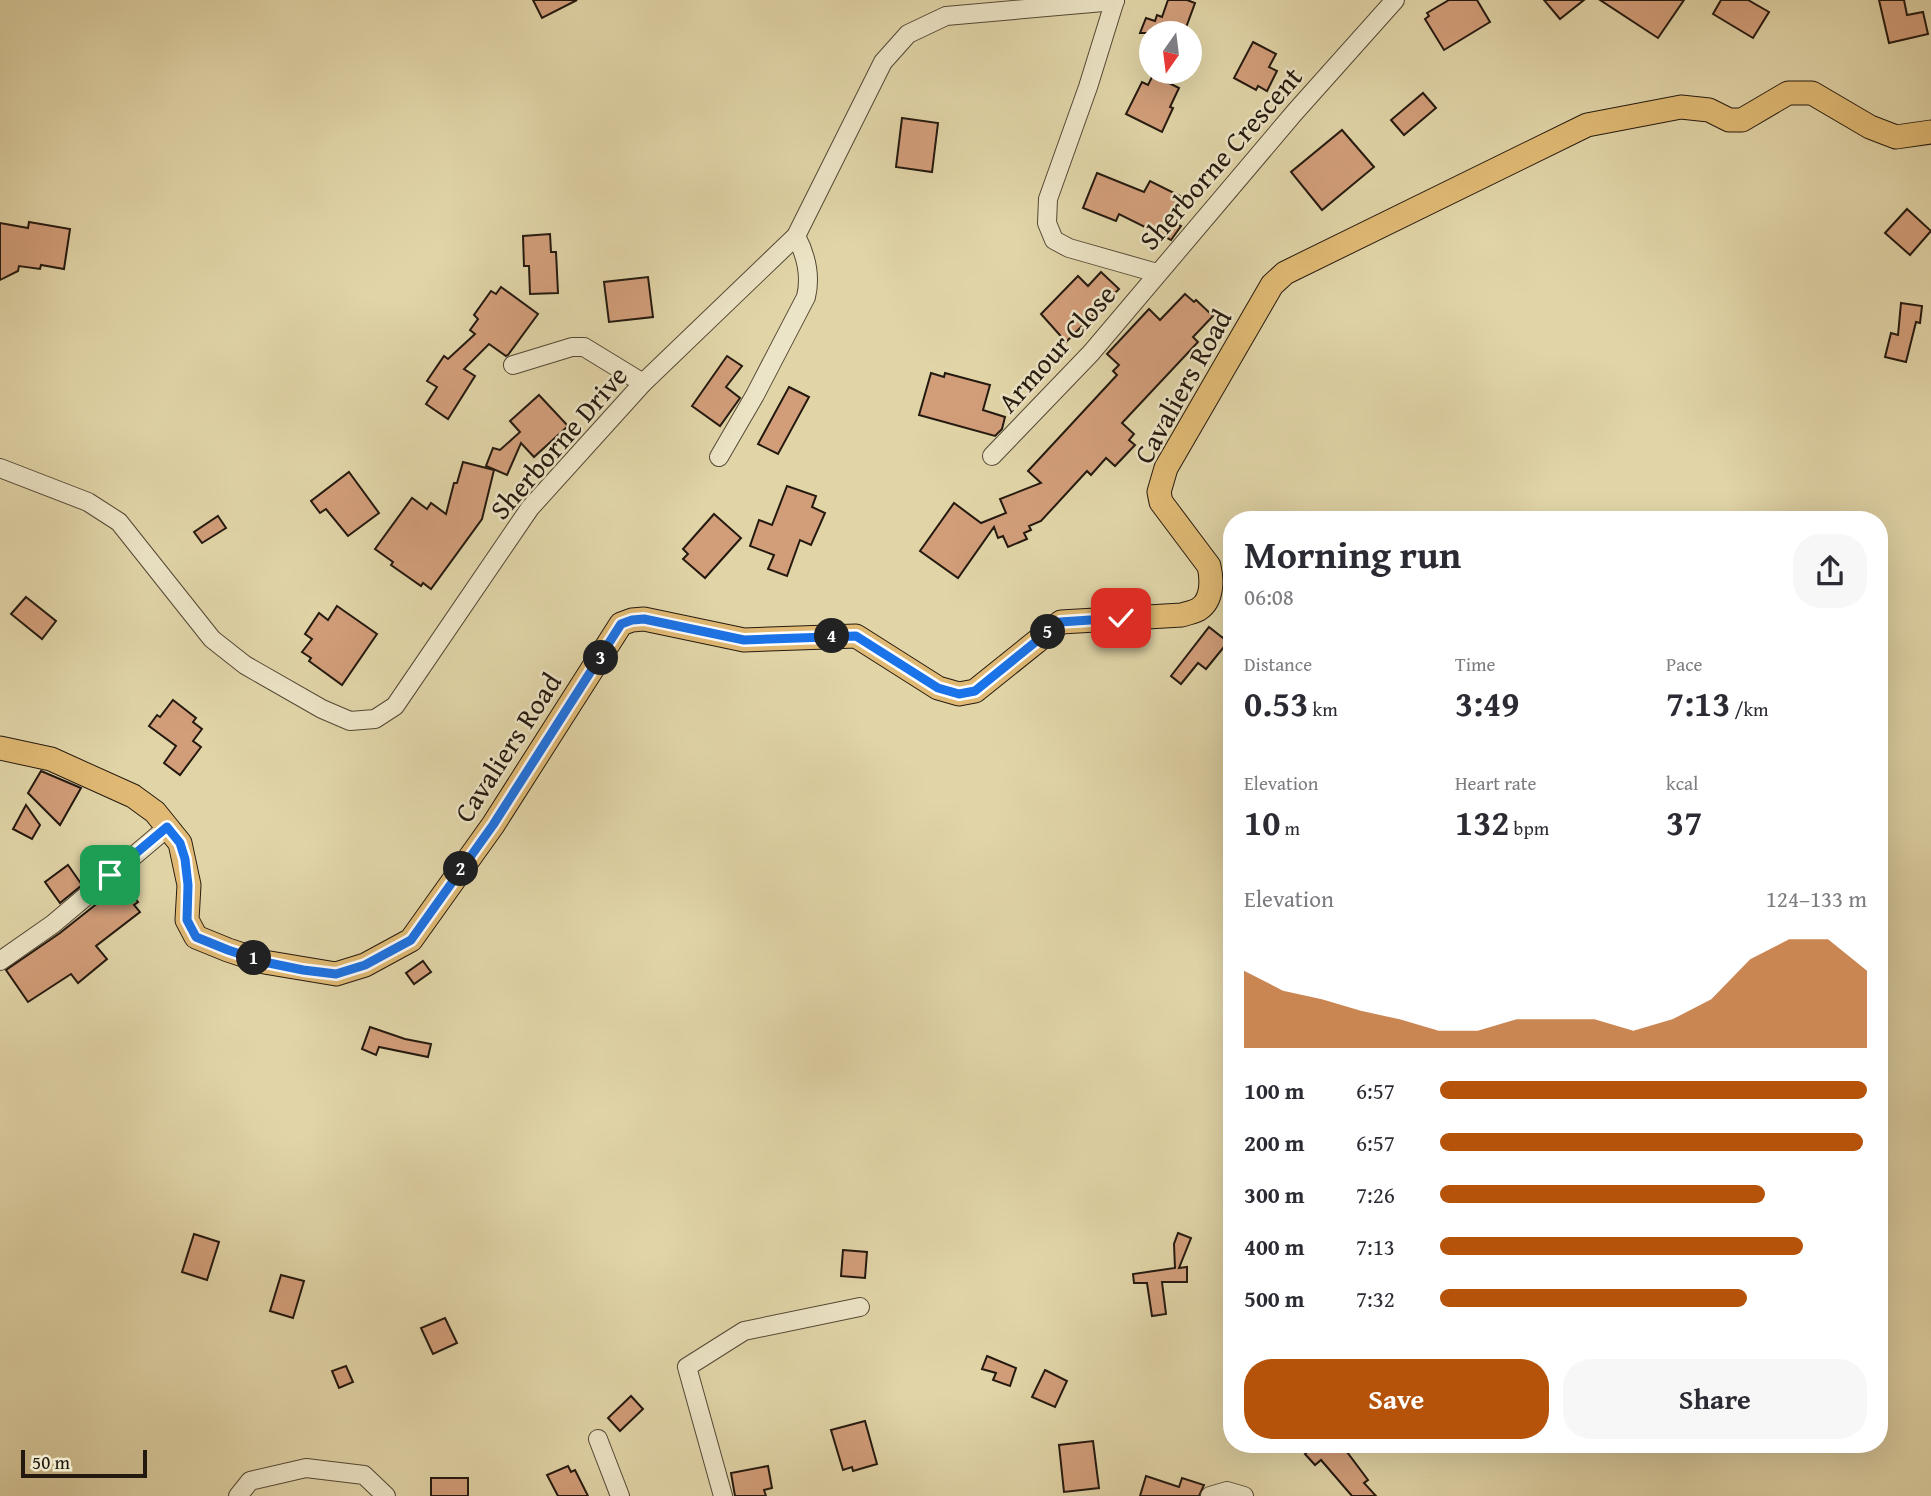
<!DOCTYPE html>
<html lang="en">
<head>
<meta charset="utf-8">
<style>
  :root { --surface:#fff; --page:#f7f7f7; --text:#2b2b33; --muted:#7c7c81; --accent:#b45309 }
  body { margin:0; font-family:"Gentium Book Plus",serif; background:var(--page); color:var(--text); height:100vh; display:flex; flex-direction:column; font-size:26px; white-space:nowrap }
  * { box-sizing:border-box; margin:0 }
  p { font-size:23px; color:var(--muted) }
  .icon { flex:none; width:38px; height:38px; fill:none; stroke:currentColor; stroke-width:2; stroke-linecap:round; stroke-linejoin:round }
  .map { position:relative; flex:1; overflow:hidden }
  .details { position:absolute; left:1223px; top:511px; width:665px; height:942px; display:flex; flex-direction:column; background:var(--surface); border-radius:28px; box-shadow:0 7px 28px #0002 }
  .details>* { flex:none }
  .needle { width:46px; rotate:194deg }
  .tools { position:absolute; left:1139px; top:21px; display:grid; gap:14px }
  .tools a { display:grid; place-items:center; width:63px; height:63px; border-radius:50%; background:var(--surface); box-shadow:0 7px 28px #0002; font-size:35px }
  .scale { position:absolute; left:21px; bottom:18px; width:126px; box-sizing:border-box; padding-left:7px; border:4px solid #24190f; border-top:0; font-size:19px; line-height:24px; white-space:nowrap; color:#24190f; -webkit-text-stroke:5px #ece4c6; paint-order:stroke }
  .pin { position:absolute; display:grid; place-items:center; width:60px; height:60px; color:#fff; margin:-30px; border-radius:14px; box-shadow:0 4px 10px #0006 }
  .km { position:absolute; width:35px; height:35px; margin:-18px; border-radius:50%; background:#222; color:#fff; font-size:19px; line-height:35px; text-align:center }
  .round { display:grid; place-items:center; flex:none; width:74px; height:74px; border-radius:28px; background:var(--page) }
  .overview { display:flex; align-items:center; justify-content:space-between; height:119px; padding:0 21px }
  h1 { font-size:38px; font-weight:700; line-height:52px }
  .stats { display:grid; grid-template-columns:repeat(3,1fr); gap:10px; height:119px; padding:7px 21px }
  .stats div { display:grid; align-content:center }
  .stats b { font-size:35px; font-weight:700 }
  .stats small { font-size:19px; font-weight:400 }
  .stats p { font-size:19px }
  .chart { height:196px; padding:14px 21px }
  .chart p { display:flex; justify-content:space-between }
  .chart svg { width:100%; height:126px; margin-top:7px; fill:var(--accent); opacity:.7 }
  .cta { display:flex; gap:14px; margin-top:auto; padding:14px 21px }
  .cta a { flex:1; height:80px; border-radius:28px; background:var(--accent); color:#fff; font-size:28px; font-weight:700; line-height:80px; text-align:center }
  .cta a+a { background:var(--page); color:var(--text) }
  ul { padding:0 21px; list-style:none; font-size:23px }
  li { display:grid; grid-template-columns:112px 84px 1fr; align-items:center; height:52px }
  li i { height:18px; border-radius:9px; background:var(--accent) }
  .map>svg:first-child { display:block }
</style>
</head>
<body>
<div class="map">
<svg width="1931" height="1496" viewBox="0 0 1931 1496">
  <rect width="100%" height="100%" fill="#e1d5a8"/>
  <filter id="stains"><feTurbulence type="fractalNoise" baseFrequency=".00286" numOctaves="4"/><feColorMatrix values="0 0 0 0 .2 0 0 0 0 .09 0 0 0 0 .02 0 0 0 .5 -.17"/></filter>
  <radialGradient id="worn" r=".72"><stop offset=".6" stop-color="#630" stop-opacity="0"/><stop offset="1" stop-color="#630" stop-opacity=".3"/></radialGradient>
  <g fill="#d29e7a" stroke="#24190f" stroke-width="2">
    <path d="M533,0H577L542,18Z"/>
    <path d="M1168,0H1187L1195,3L1184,33H1140L1146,18L1155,21L1157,15L1162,17Z"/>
    <path d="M1449,0H1477L1490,22L1444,50L1425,19L1429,16L1427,13Z"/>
    <path d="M1544,0H1584L1560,19Z"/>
    <path d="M1600,0H1684L1658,38Z"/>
    <path d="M1721,0H1748L1769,12L1753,38L1713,14Z"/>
    <path d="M1879,0H1904L1907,15L1923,12L1928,34L1889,43Z"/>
    <path d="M1253,42L1276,54L1269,67L1277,71L1267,91L1258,86L1256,90L1234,78Z"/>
    <path d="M1153,75L1179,88L1170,107L1173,108L1162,132L1126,114L1142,82L1148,85Z"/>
    <path d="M1423,93L1436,108L1404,135L1391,120Z"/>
    <path d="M902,118L938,123L932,172L896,167Z"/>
    <path d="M1342,130L1374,167L1322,210L1291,172Z"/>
    <path d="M1097,173L1144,192L1150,181L1180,196L1168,219L1181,226L1171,240L1119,214L1116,221L1083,208Z"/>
    <path d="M1907,209L1931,231L1910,255L1885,233Z"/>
    <path d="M29,222L70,229L64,269L41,265L40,269L19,266L18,271L0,280V223L28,228Z"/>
    <path d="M550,234L551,252H556L558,293L530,294L529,266H524L523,236Z"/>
    <path d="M1101,272L1119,289L1066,342L1041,314L1078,276L1088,286Z"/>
    <path d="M648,277L653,317L609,322L604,282Z"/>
    <path d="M501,287L538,314L508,355L506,356L489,344L464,369L475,376L448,419L426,404L437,387L427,381L444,356L448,359L475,334L470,330L478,319L474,315L491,291L496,294Z"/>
    <path d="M1185,294L1194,302L1196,300L1213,316L1193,337L1198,342L1122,423L1134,434L1129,440L1135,445L1115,466L1106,458L1091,475L1087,471L1041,521L1029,526L1031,530L1024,533L1027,539L1008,547L1003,536L998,538L994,527L958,578L920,551L954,503L981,523L1006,513L1000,499L1041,483L1028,471L1117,375L1113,371L1119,365L1107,354L1149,309L1160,320Z"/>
    <path d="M1901,303L1922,306L1920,323L1916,322L1906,362L1885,357L1891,333L1898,335Z"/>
    <path d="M727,356L742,366L726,387L740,398L720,426L692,406Z"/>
    <path d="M931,373L944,377L945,373L990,385L983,410L1005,417L1002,429L995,436L919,415Z"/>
    <path d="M789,387L809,397L778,454L758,444Z"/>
    <path d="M539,395L568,426L534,457L521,443L507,475L486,466L493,448L500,450L520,432L510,421Z"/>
    <path d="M463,462L494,470L482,519L431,589L423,583L421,586L391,565L393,562L375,549L412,498L427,509L431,503L446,514L454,483H457Z"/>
    <path d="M349,472L379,513L348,536L326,509L320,513L311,501Z"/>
    <path d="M787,486L816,496L812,507L825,513L811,545L800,540L787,576L768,569L774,555L750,546L759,520L772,525Z"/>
    <path d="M714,514L741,538L705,578L683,559L688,554L683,549Z"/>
    <path d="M218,516L226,528L202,543L194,532Z"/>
    <path d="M26,597L56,621L42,639L11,614Z"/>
    <path d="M337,606L377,634L342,685L309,661L311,658L302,652L312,639L305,634L319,613L328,620Z"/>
    <path d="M1209,627L1228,642L1206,669L1198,663L1181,684L1171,676Z"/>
    <path d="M173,700L196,718L193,722L202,729L193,741L201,747L180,775L164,763L176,746L149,726L157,715L160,717Z"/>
    <path d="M41,771L81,788L60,825L28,793Z"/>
    <path d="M26,805L40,825L32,839L13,829Z"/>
    <path d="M68,865L82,885L60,903L45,882Z"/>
    <path d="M123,883L138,902L134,905L140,912L96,946L107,959L78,983L71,974L28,1002L6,970L60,933Z"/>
    <path d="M423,961L431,972L414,984L406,973Z"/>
    <path d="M370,1027L405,1039L431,1044L428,1057L379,1047L376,1055L362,1049Z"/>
    <path d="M1178,1233L1191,1238L1179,1268L1187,1267V1282H1162L1166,1314L1152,1316L1147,1283H1134L1133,1274L1175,1268L1174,1244Z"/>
    <path d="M194,1234L219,1242L207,1280L182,1272Z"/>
    <path d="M843,1250L867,1252L865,1278L841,1276Z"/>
    <path d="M281,1275L304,1281L293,1318L270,1311Z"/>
    <path d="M445,1318L457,1343L433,1354L421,1328Z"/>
    <path d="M987,1356L1016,1368L1010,1386L993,1380L996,1373L982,1369Z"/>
    <path d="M346,1366L353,1382L339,1388L332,1371Z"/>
    <path d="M1045,1370L1067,1381L1055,1407L1032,1397Z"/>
    <path d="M631,1396L643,1409L620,1431L608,1418Z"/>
    <path d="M865,1421L877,1464L853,1471L852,1467L843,1470L831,1430Z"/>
    <path d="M1093,1441L1099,1488L1064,1492L1059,1445Z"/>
    <path d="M1306,1444H1341L1368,1480L1364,1483L1376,1496H1352L1321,1460L1315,1465L1305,1454L1311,1449Z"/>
    <path d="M568,1466L571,1472L575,1470L588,1496H558L547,1475Z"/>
    <path d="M768,1466L772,1488L764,1490L766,1496H735L731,1473Z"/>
    <path d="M1146,1476L1179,1487L1182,1478L1204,1485L1199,1496H1140Z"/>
    <rect x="431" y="1478" width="37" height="18"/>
  </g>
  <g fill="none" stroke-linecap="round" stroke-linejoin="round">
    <defs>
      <g id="minor">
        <path d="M1115,0L1088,87L1048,199L1047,223L1054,240L1069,248L1157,273"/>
        <path d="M513,365L572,347H584L643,383"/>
        <path d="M992,456L1091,353L1295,112L1395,0"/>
        <path d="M719,457L755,395L806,297C811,276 806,255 796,236"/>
        <path d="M0,468L88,502L119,522L212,639L245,665L322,709L350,721L375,719L395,706L530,508L643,383L796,236L883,62L908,34L946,16L1115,1"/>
        <path d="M0,961L53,924L168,827"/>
        <path d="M598,1439L620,1496"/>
        <path d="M238,1496L250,1481L306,1468L364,1475L386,1496"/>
        <path d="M723,1496L687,1367L744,1331L860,1307"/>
        <path d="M1210,1496L1227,1491L1244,1496"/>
      </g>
      <path id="major" d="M0,748L51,759L133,796L155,812L180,843L189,885L187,920L196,937L228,950L264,962L336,974L365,965L411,940L493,825L621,624L632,620L644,619L744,640L856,636L938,688L959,694L975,691L1061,622L1182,615C1187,613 1195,612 1199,609C1213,600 1212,579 1209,566L1161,502L1159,492L1166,468L1272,285L1285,273L1587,125L1681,107L1709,110L1729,120H1742L1788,93H1812L1870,127L1896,137L1931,132"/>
    </defs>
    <use href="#minor" stroke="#534835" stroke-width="20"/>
    <use href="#major" stroke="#24190f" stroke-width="25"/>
    <use href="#minor" stroke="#ece4c6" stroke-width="18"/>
    <use href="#major" stroke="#e0ba74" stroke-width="23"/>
  </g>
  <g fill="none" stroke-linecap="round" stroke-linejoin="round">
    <defs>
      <path id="route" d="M110,875L167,827L180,843L185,859L188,885L187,920L196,937L228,950L264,962L303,970L336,974L365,965L411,940L493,825L621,624L632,620L644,619L744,640L856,636L938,688L959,694L975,691L1060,622L1121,618"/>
    </defs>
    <use href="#route" stroke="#fff" stroke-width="14"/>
    <use href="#route" stroke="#1a73e8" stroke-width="9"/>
  </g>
  <g text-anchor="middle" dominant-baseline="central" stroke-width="5" stroke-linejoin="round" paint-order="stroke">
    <g font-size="28" fill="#24190f" stroke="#ece4c6">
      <text transform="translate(1220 158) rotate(-49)">Sherborne Crescent</text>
      <text transform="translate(1056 348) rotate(-48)">Armour Close</text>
      <text transform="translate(1182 386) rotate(-61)">Cavaliers Road</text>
      <text transform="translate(558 442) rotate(-49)">Sherborne Drive</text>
      <text transform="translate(507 747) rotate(-57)">Cavaliers Road</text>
    </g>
  </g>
  <rect width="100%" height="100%" filter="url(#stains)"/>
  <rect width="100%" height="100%" fill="url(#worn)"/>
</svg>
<div class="tools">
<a><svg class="needle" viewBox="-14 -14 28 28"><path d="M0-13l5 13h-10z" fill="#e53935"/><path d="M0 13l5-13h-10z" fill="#7c7c81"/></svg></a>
</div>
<div class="scale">50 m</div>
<div class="pin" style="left:110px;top:875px;background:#1e9e55"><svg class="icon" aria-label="arrive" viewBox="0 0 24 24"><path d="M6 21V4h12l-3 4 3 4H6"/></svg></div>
<div class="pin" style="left:1121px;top:618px;background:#d93025"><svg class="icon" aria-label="check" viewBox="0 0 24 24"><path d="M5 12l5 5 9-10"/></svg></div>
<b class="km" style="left:254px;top:958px">1</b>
<b class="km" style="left:461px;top:869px">2</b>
<b class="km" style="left:601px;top:658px">3</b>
<b class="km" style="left:832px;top:636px">4</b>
<b class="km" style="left:1048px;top:632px">5</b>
<section class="details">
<div class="overview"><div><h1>Morning run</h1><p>06:08</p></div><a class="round"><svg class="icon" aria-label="share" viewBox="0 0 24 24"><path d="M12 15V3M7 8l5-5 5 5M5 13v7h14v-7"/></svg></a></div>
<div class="stats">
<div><p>Distance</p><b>0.53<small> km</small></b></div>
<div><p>Time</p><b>3:49</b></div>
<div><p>Pace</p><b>7:13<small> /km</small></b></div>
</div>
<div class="stats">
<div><p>Elevation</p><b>10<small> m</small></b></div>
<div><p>Heart rate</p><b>132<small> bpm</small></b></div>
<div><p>kcal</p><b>37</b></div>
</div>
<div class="chart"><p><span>Elevation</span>124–133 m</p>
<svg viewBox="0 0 160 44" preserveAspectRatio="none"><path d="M0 44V17L10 24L20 27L30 31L40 34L50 38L60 38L70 34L80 34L90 34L100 38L110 34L120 27L130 13L140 6L150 6L160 17V44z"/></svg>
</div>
<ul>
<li><b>100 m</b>6:57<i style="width:100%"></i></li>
<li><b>200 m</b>6:57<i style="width:99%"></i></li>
<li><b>300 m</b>7:26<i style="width:76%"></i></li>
<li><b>400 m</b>7:13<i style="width:85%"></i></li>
<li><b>500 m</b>7:32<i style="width:72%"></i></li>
</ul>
<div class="cta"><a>Save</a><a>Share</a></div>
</section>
</div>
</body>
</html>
